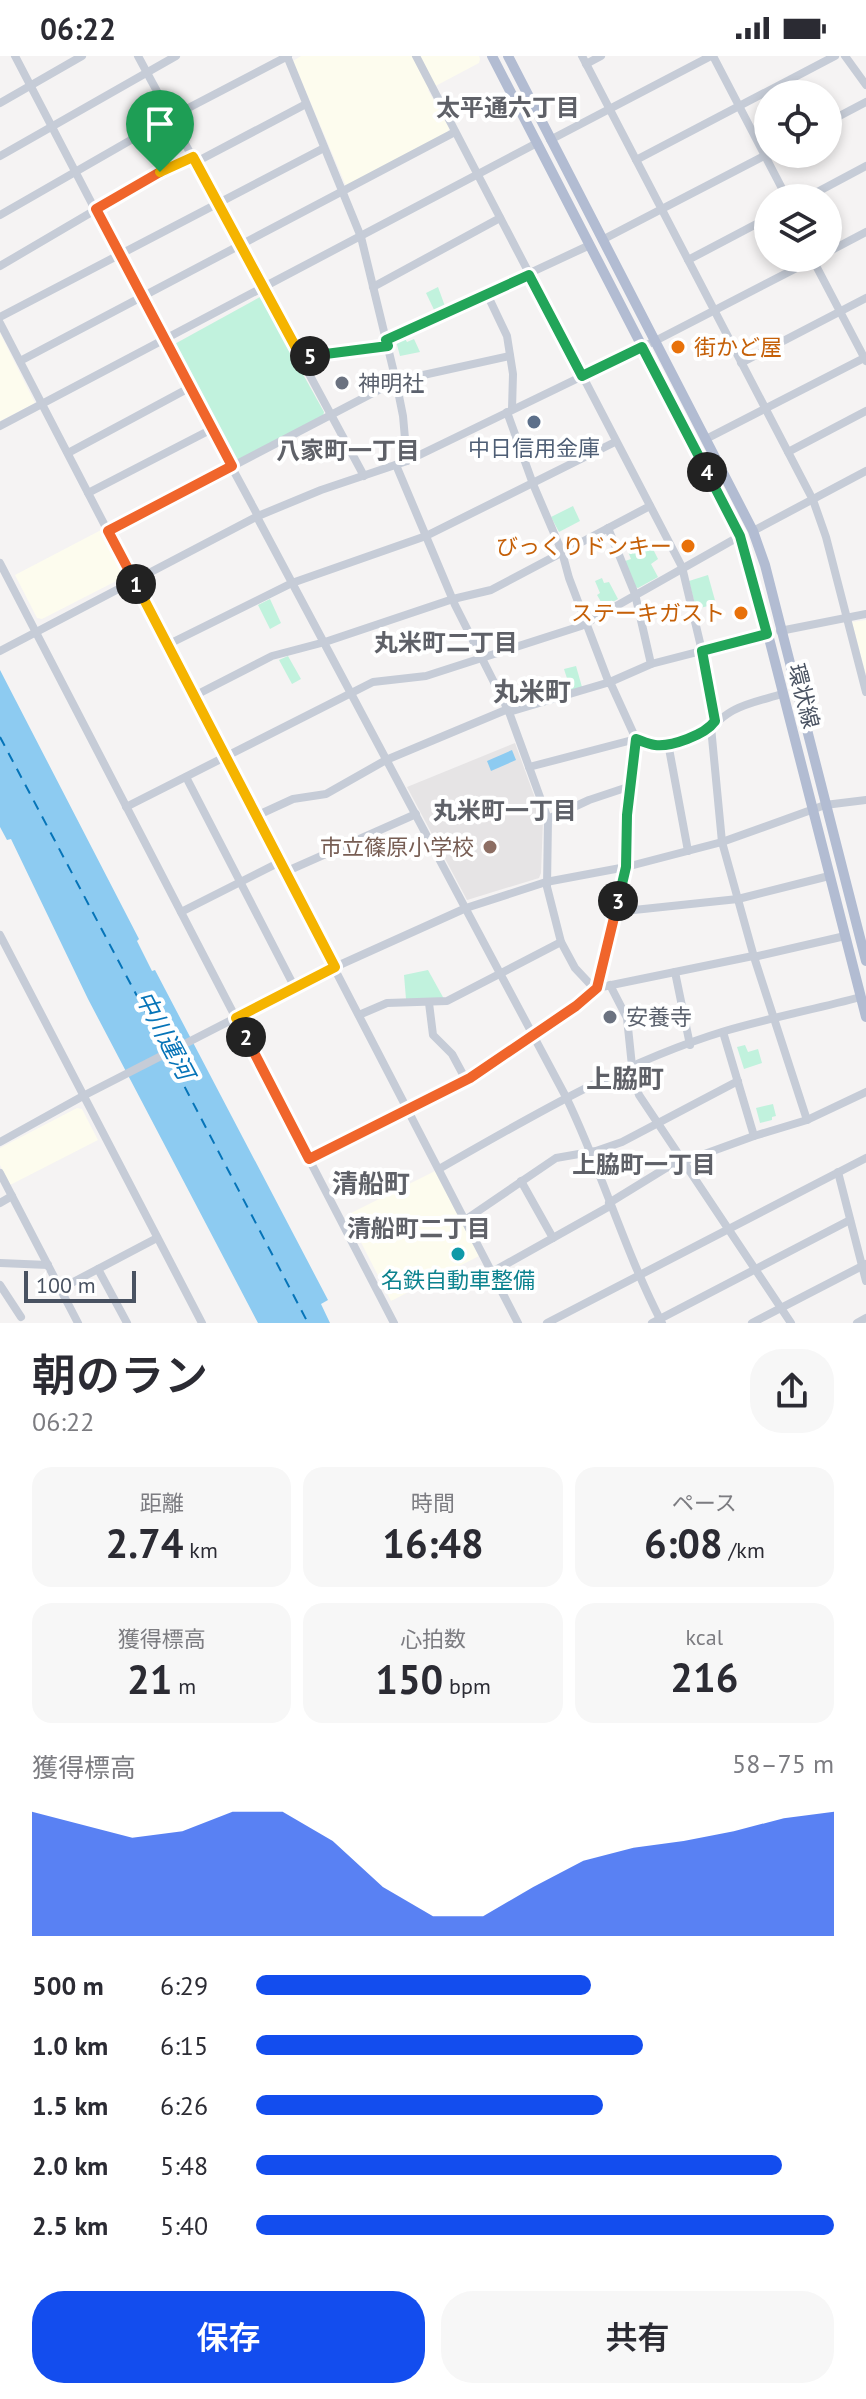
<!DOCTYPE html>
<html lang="ja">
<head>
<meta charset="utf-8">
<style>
  :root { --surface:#fff; --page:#f7f7f7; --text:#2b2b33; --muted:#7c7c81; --accent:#134dee }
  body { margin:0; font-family:"PT Sans","Noto Sans JP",sans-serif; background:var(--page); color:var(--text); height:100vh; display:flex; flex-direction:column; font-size:30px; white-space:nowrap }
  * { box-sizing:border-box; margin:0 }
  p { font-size:26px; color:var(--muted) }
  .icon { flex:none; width:44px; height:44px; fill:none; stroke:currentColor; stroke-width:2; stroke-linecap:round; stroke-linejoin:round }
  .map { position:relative; height:1267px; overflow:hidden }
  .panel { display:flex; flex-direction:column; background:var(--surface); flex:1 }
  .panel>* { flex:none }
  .controls { position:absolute; left:754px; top:24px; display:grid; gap:16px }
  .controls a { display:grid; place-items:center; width:88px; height:88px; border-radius:50%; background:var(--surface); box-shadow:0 4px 12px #0003; font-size:40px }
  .scale { position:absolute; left:24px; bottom:20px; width:112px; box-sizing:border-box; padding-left:8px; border:4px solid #495261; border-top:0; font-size:22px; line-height:28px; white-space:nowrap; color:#495261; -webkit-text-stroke:6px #fff; paint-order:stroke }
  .pin { position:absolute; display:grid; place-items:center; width:68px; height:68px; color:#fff; margin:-82px -34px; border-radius:50% 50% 50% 0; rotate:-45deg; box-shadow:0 0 8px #0007 }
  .pin .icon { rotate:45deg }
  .km { position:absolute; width:40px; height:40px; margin:-20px; border-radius:50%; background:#222; color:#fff; font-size:22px; line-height:40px; text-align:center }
  .round { display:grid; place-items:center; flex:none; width:84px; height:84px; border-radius:32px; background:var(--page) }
  .summary { display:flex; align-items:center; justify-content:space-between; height:136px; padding:0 32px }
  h1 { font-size:44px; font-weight:600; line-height:60px }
  .figures { display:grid; grid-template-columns:repeat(3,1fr); gap:12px; height:136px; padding:8px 32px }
  .figures div { display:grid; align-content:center; border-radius:20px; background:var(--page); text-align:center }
  .figures b { font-size:40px; font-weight:600 }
  .figures small { font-size:22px; font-weight:400 }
  .figures p { font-size:22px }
  .chart { height:224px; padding:16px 32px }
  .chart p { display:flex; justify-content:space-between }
  .chart svg { width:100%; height:144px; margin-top:8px; fill:var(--accent); opacity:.7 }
  .action { display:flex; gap:16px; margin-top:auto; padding:16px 32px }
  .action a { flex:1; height:92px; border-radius:32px; background:var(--accent); color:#fff; font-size:32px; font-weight:600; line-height:92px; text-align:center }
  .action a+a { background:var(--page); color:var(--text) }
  ul { padding:0 32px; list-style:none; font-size:26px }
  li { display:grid; grid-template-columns:128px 96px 1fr; align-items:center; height:60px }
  li i { height:20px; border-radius:10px; background:var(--accent) }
  .status { display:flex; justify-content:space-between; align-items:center; height:56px; padding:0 40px; background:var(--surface); direction:ltr }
  .status svg { height:22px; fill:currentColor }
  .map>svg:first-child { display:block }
</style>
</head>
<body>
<div class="status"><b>06:22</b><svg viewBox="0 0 49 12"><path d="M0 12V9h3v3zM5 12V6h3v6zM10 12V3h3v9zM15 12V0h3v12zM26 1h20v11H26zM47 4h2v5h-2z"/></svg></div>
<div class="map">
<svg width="866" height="1267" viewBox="0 0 866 1267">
  <rect width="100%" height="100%" fill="#f5f3f3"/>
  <g fill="#fdfcee">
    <path d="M301,0H479L480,3L479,7L428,34L449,72L448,76L346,130L293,5Z"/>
    <path d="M0,277L35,347L0,365Z"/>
    <path d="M103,473L126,518L124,521L42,563L37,562L15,519Z"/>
    <path d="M866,564V619L852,566Z"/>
    <path d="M77,1052L82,1053L98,1084L10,1129L0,1109V1092Z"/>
    <path d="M435,1115L479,1200L391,1245L347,1159Z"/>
  </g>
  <path fill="#e6e4e5" d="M515,687L543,764L541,817L539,822L467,844L407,731Z"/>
  <g fill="#c1f2dd">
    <path d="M438,231L446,253L436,258L426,237Z"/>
    <path d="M260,241L324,356L323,360L233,407L171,290Z"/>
    <path d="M404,281L407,286L414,283L420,296L400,300L396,285Z"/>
    <path d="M573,450L580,465L559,476L551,461Z"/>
    <path d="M639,488L642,493L651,489L658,503L651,508L658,521L638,532L635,531L625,505L631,503L627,493Z"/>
    <path d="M708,519L716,548L696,553L689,525Z"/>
    <path d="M602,522L604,527L609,526L618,543L604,551L597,539L600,537L595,525Z"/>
    <path d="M270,543L281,567L270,573L258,549Z"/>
    <path d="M288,600L301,623L292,628L279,604Z"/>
    <path d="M576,610L582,631L571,635L564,613Z"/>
    <path d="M428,914L444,943H406L404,919Z"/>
    <path d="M745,989L748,996L758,993L762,1007L744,1013L737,991Z"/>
    <path d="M773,1048L776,1060L772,1061V1064L760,1067L756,1052Z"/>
  </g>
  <g fill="#8dcbf1">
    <path d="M0,614L139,883L137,885L152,915L155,914L328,1244L321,1248L330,1267H258L88,943L11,783L7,784L0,771Z"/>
    <path d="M512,694L516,704L491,715L487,705Z"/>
  </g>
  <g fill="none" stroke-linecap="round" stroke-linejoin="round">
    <g stroke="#0674b8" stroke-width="2" stroke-dasharray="10 8" stroke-linecap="butt">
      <path d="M0,681L165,993"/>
      <path d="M168,999L308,1267"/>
    </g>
    <g stroke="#c6ccd7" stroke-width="8">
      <path d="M15,0L163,284L258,460"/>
      <path d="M138,0L364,420"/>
      <path d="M287,0L361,181L396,325L403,360L407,405"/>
      <path d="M416,0L682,511L702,595L715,665"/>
      <path d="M582,0L813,444L826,481L866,636"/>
      <path d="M713,0L787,142"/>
      <path d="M845,0L866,29"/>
      <path d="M586,8L601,0"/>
      <path d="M0,47L82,0"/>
      <path d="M828,66L866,46"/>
      <path d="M550,84L711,0"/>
      <path d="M0,100L176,0"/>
      <path d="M636,104L835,0"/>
      <path d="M196,106L306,48"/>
      <path d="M806,142L866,110"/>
      <path d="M0,159L171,61L288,0"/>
      <path d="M602,184L768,98"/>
      <path d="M828,196L866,176"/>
      <path d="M688,204L768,162"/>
      <path d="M813,204L866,305"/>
      <path d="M0,210L160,116L193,101"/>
      <path d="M373,231L500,162"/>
      <path d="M487,238L507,280L513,318L512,353"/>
      <path d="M0,261L324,92"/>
      <path d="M0,267L518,1267"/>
      <path d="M386,284L590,189"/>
      <path d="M301,301L388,290"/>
      <path d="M20,305L455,76"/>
      <path d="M741,307L866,242"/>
      <path d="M507,356L533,428L562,496L569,522L609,627"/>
      <path d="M0,370L537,87"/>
      <path d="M706,383L866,301"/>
      <path d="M788,396L866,355"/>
      <path d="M68,397L189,332"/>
      <path d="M396,409L455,549L509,656L548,763L547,831L561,886L575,912L590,928L597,932"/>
      <path d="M88,437L212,373"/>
      <path d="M257,461L566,1041C602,1115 624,1194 662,1267"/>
      <path d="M608,472L635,538L651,608"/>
      <path d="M108,475L396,325L510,300"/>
      <path d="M753,475L866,415"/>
      <path d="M0,507L394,1267"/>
      <path d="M780,575L866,558"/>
      <path d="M167,589L292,527L426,480L615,386"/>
      <path d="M0,595L258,460L321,434L407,405L655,285L816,202"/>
      <path d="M610,626L636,683C660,691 686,687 708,672C717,667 724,659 734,654C749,646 766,643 782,638"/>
      <path d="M194,640L272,600L325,586L453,543L491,534L650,450"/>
      <path d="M509,656L610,626L651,608L767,578"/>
      <path d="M711,671L722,786L754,901L807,1064"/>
      <path d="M668,687L688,795"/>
      <path d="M529,711L636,683L627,759L626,811L597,932"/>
      <path d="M186,721L295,932"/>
      <path d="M126,751L373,626L426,620L581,570L740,480"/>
      <path d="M256,760L293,743L326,738L386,704L508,653"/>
      <path d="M548,763L589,744L631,730"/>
      <path d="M285,816L416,758"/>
      <path d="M181,856L280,806"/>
      <path d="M615,856L738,843L829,820"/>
      <path d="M0,879L202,1267"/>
      <path d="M754,901L845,880"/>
      <path d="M675,916L690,989"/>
      <path d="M610,929L627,962L632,1010"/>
      <path d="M429,947L433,979L452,998L466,1024"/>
      <path d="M359,959L387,947L447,945L561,886"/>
      <path d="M723,976L754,1080"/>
      <path d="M630,1012L639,1039L791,1267"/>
      <path d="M0,1086L83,1040L335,911L466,852L546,826L626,811L722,786L825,749L866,744"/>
      <path d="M309,1103L470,1022L576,950L597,932L753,900"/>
      <path d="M439,1113C530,1061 623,1006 725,975C769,962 816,953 861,941"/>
      <path d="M838,1116L866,1225"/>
      <path d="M0,1117L78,1267"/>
      <path d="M521,1125L553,1182"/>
      <path d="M0,1147L12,1140"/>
      <path d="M609,1147L666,1112L754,1080L807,1064L866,1036"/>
      <path d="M465,1164L556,1102L596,1095L622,1086L738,1025"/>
      <path d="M0,1207L48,1209"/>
      <path d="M98,1213L127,1267"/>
      <path d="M492,1216L610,1150"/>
      <path d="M0,1229L21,1261"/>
      <path d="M60,1233L157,1182"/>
      <path d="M547,1267L866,1102"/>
      <path d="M652,1267L850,1164"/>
      <path d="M752,1267L866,1208"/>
      <path d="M857,1267L866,1262"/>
    </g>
    <g stroke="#b2bcd2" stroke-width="10">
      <path d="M492,0L740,480L751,512L866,961"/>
      <path d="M508,0L753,475L765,509L866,905"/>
    </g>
  </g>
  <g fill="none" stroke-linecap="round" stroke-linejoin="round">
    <defs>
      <path id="split-1" d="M136,528L108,475L232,410L96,153L160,116"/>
      <path id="split-2" d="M136,528L335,911L236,962L246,981"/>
      <path id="split-3" d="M246,981L309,1103L470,1022L576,950L597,932L618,845"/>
      <path id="split-4" d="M618,845L626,811L627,759L636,683C642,685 648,688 655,689C671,691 705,679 715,665L702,595L767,578L740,480L707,416"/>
      <path id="split-5" d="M310,300L388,290L386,284L529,219L582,320L642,291L707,416"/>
      <path id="split-6" d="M160,116L193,101L301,301L310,300"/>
    </defs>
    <use href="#split-1" stroke="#fff" stroke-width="16"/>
    <use href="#split-2" stroke="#fff" stroke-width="16"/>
    <use href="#split-3" stroke="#fff" stroke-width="16"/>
    <use href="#split-4" stroke="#fff" stroke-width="16"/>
    <use href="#split-5" stroke="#fff" stroke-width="16"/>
    <use href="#split-6" stroke="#fff" stroke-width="16"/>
    <use href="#split-1" stroke="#f0652b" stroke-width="10"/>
    <use href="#split-2" stroke="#f5b400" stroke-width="10"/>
    <use href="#split-3" stroke="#f0652b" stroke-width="10"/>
    <use href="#split-4" stroke="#22a559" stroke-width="10"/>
    <use href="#split-5" stroke="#22a559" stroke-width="10"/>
    <use href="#split-6" stroke="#f5b400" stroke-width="10"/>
  </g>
  <g fill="#e8710a" stroke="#fff" stroke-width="3">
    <circle cx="678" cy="291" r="8"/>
    <circle cx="688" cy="490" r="8"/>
    <circle cx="741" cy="557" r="8"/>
  </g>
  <g fill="#6b7280" stroke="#fff" stroke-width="3">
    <circle cx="342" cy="327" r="8"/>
    <circle cx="610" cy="961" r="8"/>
  </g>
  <circle fill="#5c6f8a" stroke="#fff" stroke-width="3" cx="534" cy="366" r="8"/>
  <circle fill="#8d6e63" stroke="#fff" stroke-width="3" cx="490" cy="791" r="8"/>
  <circle fill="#0f9aa8" stroke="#fff" stroke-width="3" cx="458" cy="1198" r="8"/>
  <g text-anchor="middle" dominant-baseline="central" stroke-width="8" stroke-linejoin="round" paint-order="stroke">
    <g font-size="22" fill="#c56008" stroke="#fff" text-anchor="end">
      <text x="694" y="291" text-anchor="start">街かど屋</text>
      <text x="672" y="490">びっくりドンキー</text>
      <text x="725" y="557">ステーキガスト</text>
    </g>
    <g font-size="22" fill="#5b616d" stroke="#fff" text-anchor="start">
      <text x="358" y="327">神明社</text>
      <text x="626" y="961">安養寺</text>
    </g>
    <g font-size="22" fill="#4e5e75" stroke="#fff">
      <text x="534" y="392">中日信用金庫</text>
    </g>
    <g font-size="22" fill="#495261" stroke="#fff">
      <text transform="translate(804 640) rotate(76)">環状線</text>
    </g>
    <g font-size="22" fill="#785e54" stroke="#fff" text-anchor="end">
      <text x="474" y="791">市立篠原小学校</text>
    </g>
    <g font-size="22" fill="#0d838f" stroke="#fff">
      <text x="458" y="1224">名鉄自動車整備</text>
    </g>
    <g font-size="24" font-weight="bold" fill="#5f6168" stroke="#fff">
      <text x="508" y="51">太平通六丁目</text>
      <text x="348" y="394">八家町一丁目</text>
      <text x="446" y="586">丸米町二丁目</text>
      <text x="505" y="754">丸米町一丁目</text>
      <text x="644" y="1108">上脇町一丁目</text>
      <text x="419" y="1172">清船町二丁目</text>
    </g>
    <g font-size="24" font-style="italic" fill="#0674b8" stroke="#fff">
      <text transform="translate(165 979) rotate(62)">中川運河</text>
    </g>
    <g font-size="26" font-weight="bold" fill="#5f6168" stroke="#fff">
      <text x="532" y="635">丸米町</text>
      <text x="625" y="1022">上脇町</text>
      <text x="371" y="1127">清船町</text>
    </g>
  </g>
</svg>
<div class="controls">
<a><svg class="icon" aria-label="locate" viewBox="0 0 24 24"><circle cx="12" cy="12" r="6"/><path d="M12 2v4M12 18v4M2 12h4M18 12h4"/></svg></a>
<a><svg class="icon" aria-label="layers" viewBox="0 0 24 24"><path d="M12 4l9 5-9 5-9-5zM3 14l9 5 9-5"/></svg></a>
</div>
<div class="scale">100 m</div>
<div class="pin" style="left:160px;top:116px;background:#1e9e55"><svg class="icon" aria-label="arrive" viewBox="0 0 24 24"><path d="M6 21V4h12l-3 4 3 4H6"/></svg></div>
<b class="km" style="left:136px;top:528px">1</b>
<b class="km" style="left:246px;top:981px">2</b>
<b class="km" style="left:618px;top:845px">3</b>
<b class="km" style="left:707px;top:416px">4</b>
<b class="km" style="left:310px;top:300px">5</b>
</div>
<section class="panel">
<div class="summary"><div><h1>朝のラン</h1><p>06:22</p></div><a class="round"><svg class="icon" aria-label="share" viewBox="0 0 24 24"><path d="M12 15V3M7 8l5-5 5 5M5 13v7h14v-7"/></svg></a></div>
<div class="figures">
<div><p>距離</p><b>2.74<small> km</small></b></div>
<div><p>時間</p><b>16:48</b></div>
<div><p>ペース</p><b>6:08<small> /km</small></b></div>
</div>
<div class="figures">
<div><p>獲得標高</p><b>21<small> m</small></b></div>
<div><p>心拍数</p><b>150<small> bpm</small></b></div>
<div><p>kcal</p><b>216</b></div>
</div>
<div class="chart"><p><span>獲得標高</span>58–75 m</p>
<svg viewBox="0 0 160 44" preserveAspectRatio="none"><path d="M0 44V6L10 10L20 14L30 12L40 6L50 6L60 15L70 29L80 38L90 38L100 29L110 21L120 17L130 15L140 12L150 8L160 6V44z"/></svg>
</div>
<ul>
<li><b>500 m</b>6:29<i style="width:58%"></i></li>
<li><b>1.0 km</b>6:15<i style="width:67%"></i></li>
<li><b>1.5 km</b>6:26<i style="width:60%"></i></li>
<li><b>2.0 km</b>5:48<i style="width:91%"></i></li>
<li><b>2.5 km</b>5:40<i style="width:100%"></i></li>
</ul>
<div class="action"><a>保存</a><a>共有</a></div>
</section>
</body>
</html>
